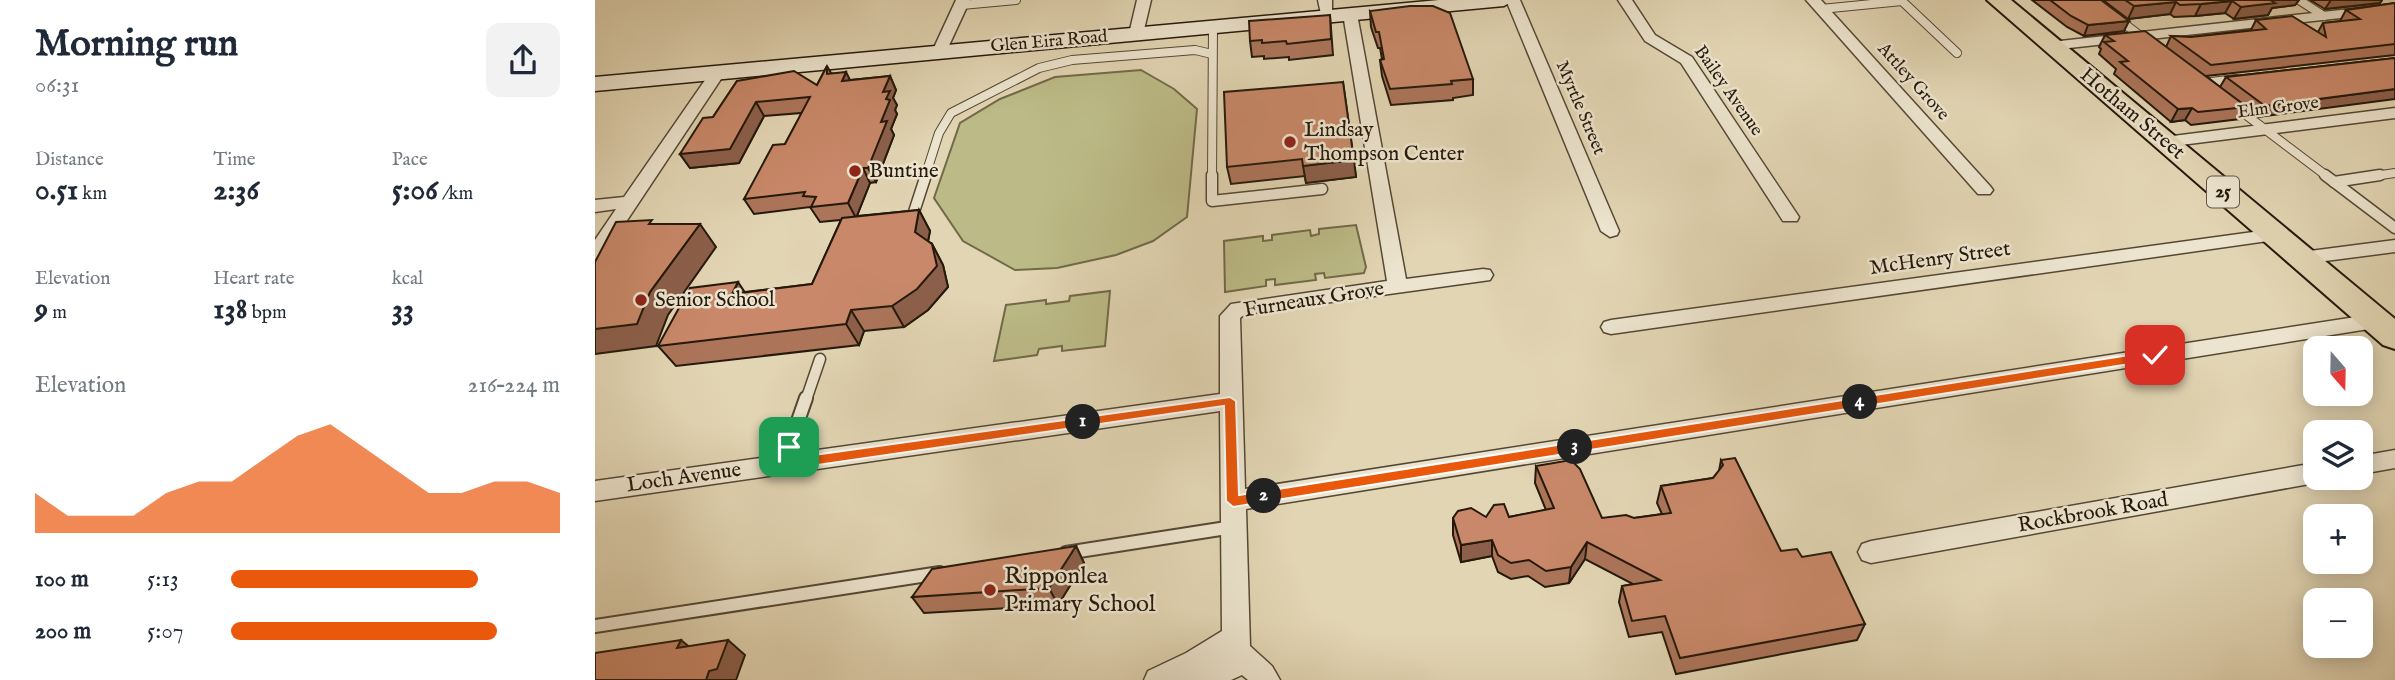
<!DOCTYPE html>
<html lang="en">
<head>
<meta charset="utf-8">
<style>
  :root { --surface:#fff; --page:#f2f2f3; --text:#1f2937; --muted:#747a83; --accent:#ea580c }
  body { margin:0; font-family:"IM FELL English",serif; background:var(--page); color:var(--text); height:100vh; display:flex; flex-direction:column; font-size:26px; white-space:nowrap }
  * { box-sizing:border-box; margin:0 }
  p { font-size:23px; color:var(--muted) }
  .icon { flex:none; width:38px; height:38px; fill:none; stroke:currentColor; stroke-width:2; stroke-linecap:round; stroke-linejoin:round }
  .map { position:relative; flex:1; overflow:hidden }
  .side { display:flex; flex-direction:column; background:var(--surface); width:595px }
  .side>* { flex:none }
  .needle { width:46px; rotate:160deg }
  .tools { position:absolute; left:1708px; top:336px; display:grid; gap:14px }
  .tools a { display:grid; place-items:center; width:70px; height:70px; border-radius:14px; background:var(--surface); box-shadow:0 4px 18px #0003; font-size:35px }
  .pin { position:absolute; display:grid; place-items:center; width:60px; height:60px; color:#fff; margin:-30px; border-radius:14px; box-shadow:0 4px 10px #0006 }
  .km { position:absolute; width:35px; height:35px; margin:-18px; border-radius:50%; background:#222; color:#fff; font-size:19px; line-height:35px; text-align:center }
  .round { display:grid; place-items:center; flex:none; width:74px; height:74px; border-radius:14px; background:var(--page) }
  .overview { display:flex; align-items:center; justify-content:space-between; height:119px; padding:0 35px }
  h1 { font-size:38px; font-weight:700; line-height:52px }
  .metrics { display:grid; grid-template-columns:repeat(3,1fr); gap:10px; height:119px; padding:7px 35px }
  .metrics div { display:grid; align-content:center }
  .metrics b { font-size:30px; font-weight:700 }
  .metrics small { font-size:19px; font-weight:400 }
  .metrics p { font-size:19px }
  .chart { height:196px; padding:14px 35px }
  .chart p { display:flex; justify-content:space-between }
  .chart svg { width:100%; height:126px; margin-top:7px; fill:var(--accent); opacity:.7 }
  ul { padding:0 35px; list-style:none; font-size:23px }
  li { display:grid; grid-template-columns:112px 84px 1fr; align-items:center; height:52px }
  li i { height:18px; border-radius:9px; background:var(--accent) }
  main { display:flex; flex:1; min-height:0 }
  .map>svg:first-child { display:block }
</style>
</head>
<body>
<main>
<section class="side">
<div class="overview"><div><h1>Morning run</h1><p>06:31</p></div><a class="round"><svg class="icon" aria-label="share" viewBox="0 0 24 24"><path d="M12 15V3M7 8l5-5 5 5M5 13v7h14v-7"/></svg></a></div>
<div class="metrics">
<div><p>Distance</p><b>0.51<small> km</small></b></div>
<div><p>Time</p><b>2:36</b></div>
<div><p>Pace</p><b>5:06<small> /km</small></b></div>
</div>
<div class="metrics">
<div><p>Elevation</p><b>9<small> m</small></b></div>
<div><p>Heart rate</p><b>138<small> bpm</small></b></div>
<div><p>kcal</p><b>33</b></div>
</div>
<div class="chart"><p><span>Elevation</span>216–224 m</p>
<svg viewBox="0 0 160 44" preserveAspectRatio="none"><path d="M0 44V30L10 38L20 38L30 38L40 30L50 26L60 26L70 18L80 10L90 6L100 14L110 22L120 30L130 30L140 26L150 26L160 30V44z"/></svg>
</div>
<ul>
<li><b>100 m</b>5:13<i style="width:75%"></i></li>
<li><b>200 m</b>5:07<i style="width:81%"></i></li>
</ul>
</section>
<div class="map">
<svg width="1800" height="680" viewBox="0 0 1800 680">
  <rect width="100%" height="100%" fill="#e2d5b3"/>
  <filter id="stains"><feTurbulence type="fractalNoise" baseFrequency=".00286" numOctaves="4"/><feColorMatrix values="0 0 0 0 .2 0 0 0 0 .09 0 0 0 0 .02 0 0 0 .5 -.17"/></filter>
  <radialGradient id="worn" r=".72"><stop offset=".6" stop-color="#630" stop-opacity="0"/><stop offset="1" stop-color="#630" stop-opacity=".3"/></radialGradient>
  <g fill="#bcbb87" stroke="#706a49" stroke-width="2">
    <path d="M546,70L579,89L602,109L592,217L558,241L521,255L462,268L420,270L368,241L339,198L365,123L405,99L460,77Z"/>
    <path d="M761,225L771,267L769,273L730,278L729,273L720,274L721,280L680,285V279L671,280V286L630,292L629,241L668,236V241L677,240V235L715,230L716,236L724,234V229Z"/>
    <path d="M515,291L510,346L467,351V346L444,349L442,355L399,361L411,305L451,300V304L474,301L475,296Z"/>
  </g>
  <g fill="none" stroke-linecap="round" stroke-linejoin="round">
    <defs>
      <g id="lane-far2">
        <path d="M1498,0L1552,41"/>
        <path d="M1704,0L1729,16"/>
        <path d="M367,5L421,0"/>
        <path d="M1226,9L1307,1L1362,53"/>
        <path d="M1608,83L1641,79"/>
        <path d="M1638,105L1733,177"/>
        <path d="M330,177L344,133L356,113L444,68L477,60L600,50L617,54"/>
        <path d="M617,177L618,27"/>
        <path d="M1773,177L1800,173"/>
      </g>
      <g id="lane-far1">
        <path d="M617,175V201L727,189"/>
        <path d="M1730,175L1800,228"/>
        <path d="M1739,182L1785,175"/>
        <path d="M316,221L331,175"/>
        <path d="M211,400L225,359"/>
      </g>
      <g id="lane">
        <path d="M188,464L211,398"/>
        <path d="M471,553L638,527"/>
        <path d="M0,626L345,573"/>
      </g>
      <g id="street">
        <path d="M361,0H375L351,52L344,56L339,55L337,52Z"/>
        <path d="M542,0H556L548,34L541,38L534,34Z"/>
        <path d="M723,0H737V19H727Z"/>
        <path d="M911,0H925L1024,231L1022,235L1015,237L1006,231Z"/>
        <path d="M1023,0H1037L1060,35L1097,57L1204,217L1202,221H1188L1086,63L1050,41Z"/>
        <path d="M1211,0H1226L1395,186L1398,190L1395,194H1383Z"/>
        <path d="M1800,4V12L1456,50L1449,46L1456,42Z"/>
        <path d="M755,10L762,14L811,279L888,269L895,270L898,275L895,280L888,281L650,314L645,318L650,489L1780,314L1787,316L1790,321L1787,326L1780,328L651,509L655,646L677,666L685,680H653L647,675L636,680H549L553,671L591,653L627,631L625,411L0,501V481L625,394V316L636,304L792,281L748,14Z"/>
        <path d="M122,68L130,73L7,258L0,260V240L21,209L0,212V200L29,197L117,70Z"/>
        <path d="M1800,108V118L1570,147L1562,142L1570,137Z"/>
        <path d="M1680,229L1689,235L1687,239L1016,334L1009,332L1006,327L1009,322L1016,320Z"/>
        <path d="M1800,240V252L1707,264L1700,262L1697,258L1700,254L1707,252Z"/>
        <path d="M1800,450V468L1766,474V456Z"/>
        <path d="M1720,463V478H1729L1720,483L1276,563L1267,560L1263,552L1267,544L1276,541Z"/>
      </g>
      <path id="secondary" d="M844,0H919L909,6L0,91V77Z"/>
      <path id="primary" d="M1392,0H1416L1800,319V349L1788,345Z"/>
    </defs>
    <use href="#lane-far2" stroke="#544835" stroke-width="10"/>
    <use href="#lane-far1" stroke="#544835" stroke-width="13"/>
    <use href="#lane" stroke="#544835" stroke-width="16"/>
    <use href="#street" stroke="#544835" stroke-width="3"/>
    <use href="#secondary" stroke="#25190b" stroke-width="3"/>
    <use href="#primary" stroke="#25190b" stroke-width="4"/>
    <use href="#lane-far2" stroke="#ece4ce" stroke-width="8"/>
    <use href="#lane-far1" stroke="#ece4ce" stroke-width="10"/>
    <use href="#lane" stroke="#ece4ce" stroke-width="12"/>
    <use href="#street" fill="#ece4ce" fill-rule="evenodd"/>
    <use href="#secondary" fill="#ece4ce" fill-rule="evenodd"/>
    <use href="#primary" fill="#e2d5b3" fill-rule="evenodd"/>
  </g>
  <g fill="#ac755a" stroke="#25190b" stroke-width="2">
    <path d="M1437,0H1506L1529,31L1489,36L1472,27Z"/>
    <path d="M1508,0H1704L1700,5L1677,8L1673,15L1639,19L1630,13L1600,16L1579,17L1575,14L1533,19Z"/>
    <path d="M1715,0H1787L1785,3L1730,9Z"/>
    <path d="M1800,3V55L1611,76L1625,87L1631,77L1800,58L1663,117L1651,108L1645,119L1596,125L1590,120L1576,122L1519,74L1521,69L1504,54L1506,49L1504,47L1510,35L1571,47L1576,36L1596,37L1656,30L1661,20L1723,32L1728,23L1745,21L1751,10Z"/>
    <path d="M775,11L878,79V95L858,98V100L796,105L787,76L785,60L787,59L785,48H783L776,27Z"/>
    <path d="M735,15L738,55L694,60V57L669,59V56L657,57L655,41Z"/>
    <path d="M232,66L236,73L255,80L295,76L301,90L298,98L302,105L300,110L302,114L296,129L299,135L281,182L275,183L262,216L324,210L335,231L333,241L337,244L348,265L353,287L333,310L309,327L269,331L264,345L81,366L63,346L150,292L217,284L246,220L225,222L215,207L159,214L149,199L190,144L207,113L169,116L144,163L95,168L85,154L118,117L142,81L222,85Z"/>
    <path d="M748,82L761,177L711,183L710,176L636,184L632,167Z"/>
    <path d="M1126,460L1186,551L1207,557L1270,624L1262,640L1081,674L1067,632L1034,637L1024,602L1027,586L1038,584L990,559L974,583L950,587L933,576L916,579L903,572L897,556L866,562L858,535V518L914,517L951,510L940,483L941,466L1007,518H1039L1067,514L1062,503L1066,486L1118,478L1124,471Z"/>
    <path d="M481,546L489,563L463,605L329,613L317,597Z"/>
  </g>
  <g fill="#8c5f4a" stroke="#25190b" stroke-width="2">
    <path d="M1669,0H1704L1700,5L1677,8L1673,15L1639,19L1646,7Z"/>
    <path d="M1736,0H1787L1785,3L1730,9Z"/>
    <path d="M1637,1L1630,13L1600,16L1606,4Z"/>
    <path d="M1581,2L1575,14L1533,19L1539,6Z"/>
    <path d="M1534,21L1529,31L1489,36L1493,25Z"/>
    <path d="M251,72L258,86L247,81Z"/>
    <path d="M295,76L301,90L298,98L302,105L300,110L302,114L296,129L299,135L281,182L273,168L286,122L288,92Z"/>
    <path d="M1800,89V99L1663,117L1670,106Z"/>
    <path d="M161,102L169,116L144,163L95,168L85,154Z"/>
    <path d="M1597,108L1590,120L1576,122L1583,109Z"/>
    <path d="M759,160L761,177L711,183L708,166Z"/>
    <path d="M268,168L275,183L261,218L253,203Z"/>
    <path d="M324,210L335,231L331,252L320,232Z"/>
    <path d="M105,224L121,247L73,315L61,346L0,354V329L55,292Z"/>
    <path d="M337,244L348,265L353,287L333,310L309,327L297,306Z"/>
    <path d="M143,282L157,303L137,294Z"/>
    <path d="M256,310L269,331L264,345L251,324Z"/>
    <path d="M897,540V556L866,562V545Z"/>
    <path d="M992,542L990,559L974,583L976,567Z"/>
    <path d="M481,546L489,563L463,605L454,588Z"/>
    <path d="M86,640L104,655L82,648Z"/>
    <path d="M133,640L150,655L141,680H111L114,671Z"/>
  </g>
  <g fill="#c88869" stroke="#25190b" stroke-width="2">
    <path d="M1455,0H1506L1534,21L1493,25L1476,16Z"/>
    <path d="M1530,0H1675L1680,3L1646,7L1637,1L1606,4L1585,5L1581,2L1539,6Z"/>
    <path d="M1800,3V44L1616,65L1576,36L1596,37L1671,29L1661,20L1697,16L1731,37L1728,23L1765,19L1751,10Z"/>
    <path d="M815,6H838L855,13L878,79L856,81L857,84L795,89L785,60L789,59L784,32H781L775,11Z"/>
    <path d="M735,15L736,39L692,44L691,41L667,43V40L655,41L654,21Z"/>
    <path d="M1550,31L1652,107L1603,112L1597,108L1583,109L1525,62L1533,61L1509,42L1519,41L1510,35Z"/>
    <path d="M1800,58V89L1670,106L1631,77Z"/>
    <path d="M232,66V74L251,72L247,81L295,76L288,92L295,91L291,99L295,100L286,122L292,121L273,168H268L253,203L216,207L221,197L208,196L210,192L149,199L178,145L190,144L215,97L161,102L135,149L85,154L108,118L118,117L142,81L199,71L222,85Z"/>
    <path d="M748,82L759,160L708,166L707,159L632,167L629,92Z"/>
    <path d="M324,210L320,232L337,244L342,266L322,289L297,306L256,310L251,324L63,346L95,288L143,282L137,294L217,284L247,218Z"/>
    <path d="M57,220L54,224H105L55,292L42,324L0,329V262L21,222Z"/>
    <path d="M1140,458L1186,551L1202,549L1207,557L1236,552L1270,624L1085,658L1070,616L1037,621L1027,586L1065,580L992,542L976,567L951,571L934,560L916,563L903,555L897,540L866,545L858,518L863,511L876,508L891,517L899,505L909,504L914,517L959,508L941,466L976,460L985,469L1007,518L1031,515L1039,518L1076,513L1066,486L1118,478L1128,465L1126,460Z"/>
    <path d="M481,546L454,588L317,597L337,569Z"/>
    <path d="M86,640L82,648L133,640L122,669L114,671L111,680H0V653Z"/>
  </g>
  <path fill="#ea580c" stroke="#fff" stroke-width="2" d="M1560,351L1566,355L1560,360L638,507L631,501L629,406L188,470L182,464L189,444L194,443L200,447L197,458L635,397L641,401L644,495Z"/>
  <g fill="#8f2418" stroke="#ece4ce" stroke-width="2.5">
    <circle cx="695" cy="142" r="7"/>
    <circle cx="260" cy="171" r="7"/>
    <circle cx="46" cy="300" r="7"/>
    <circle cx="395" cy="590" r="7"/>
  </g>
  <g text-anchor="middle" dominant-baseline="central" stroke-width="5" stroke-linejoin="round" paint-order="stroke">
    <g font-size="18" fill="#25190b" stroke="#ece4ce">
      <text transform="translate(454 42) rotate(-5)">Glen Eira Road</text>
      <text transform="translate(1318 82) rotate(48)">Attley Grove</text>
      <text transform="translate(1133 91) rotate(55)">Bailey Avenue</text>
      <text transform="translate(985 108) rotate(67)">Myrtle Street</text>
      <text transform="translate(1683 108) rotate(-7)">Elm Grove</text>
    </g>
    <rect fill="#ece4ce" stroke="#615646" stroke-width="2" x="1612" y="176.5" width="32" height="31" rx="5"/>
    <g font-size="19" font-weight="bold" fill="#25190b">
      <text x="1628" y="192">25</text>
    </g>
    <g font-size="21" fill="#25190b" stroke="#ece4ce">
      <text transform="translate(1537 114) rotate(40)">Hotham Street</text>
      <text transform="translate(1345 259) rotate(-8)">McHenry Street</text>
      <text transform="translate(719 300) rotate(-9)">Furneaux Grove</text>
      <text transform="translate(89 478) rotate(-8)">Loch Avenue</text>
      <text transform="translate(1498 513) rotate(-10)">Rockbrook Road</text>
    </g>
    <g font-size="21" fill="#25190b" stroke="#ece4ce" text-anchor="start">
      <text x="709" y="130">Lindsay<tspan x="709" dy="24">Thompson Center</tspan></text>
      <text x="274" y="171">Buntine</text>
      <text x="60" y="300">Senior School</text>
    </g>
    <g font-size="24" fill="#25190b" stroke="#ece4ce" text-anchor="start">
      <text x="409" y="576">Ripponlea<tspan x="409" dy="28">Primary School</tspan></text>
    </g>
  </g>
  <rect width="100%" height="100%" filter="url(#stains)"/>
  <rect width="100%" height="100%" fill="url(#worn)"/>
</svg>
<div class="tools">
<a><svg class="needle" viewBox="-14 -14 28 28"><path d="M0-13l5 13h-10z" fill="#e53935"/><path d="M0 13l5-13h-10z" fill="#747a83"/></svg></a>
<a><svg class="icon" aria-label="layers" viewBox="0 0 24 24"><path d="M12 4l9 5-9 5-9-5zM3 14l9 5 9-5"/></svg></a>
<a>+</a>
<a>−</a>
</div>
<div class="pin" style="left:194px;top:447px;background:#1e9e55"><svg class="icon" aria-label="arrive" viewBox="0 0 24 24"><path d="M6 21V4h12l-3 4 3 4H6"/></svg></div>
<div class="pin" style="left:1560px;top:355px;background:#d93025"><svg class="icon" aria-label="check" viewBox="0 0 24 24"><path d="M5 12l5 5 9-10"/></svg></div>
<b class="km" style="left:488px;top:422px">1</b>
<b class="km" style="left:669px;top:496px">2</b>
<b class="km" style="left:980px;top:447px">3</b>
<b class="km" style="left:1265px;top:402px">4</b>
</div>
</main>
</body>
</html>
